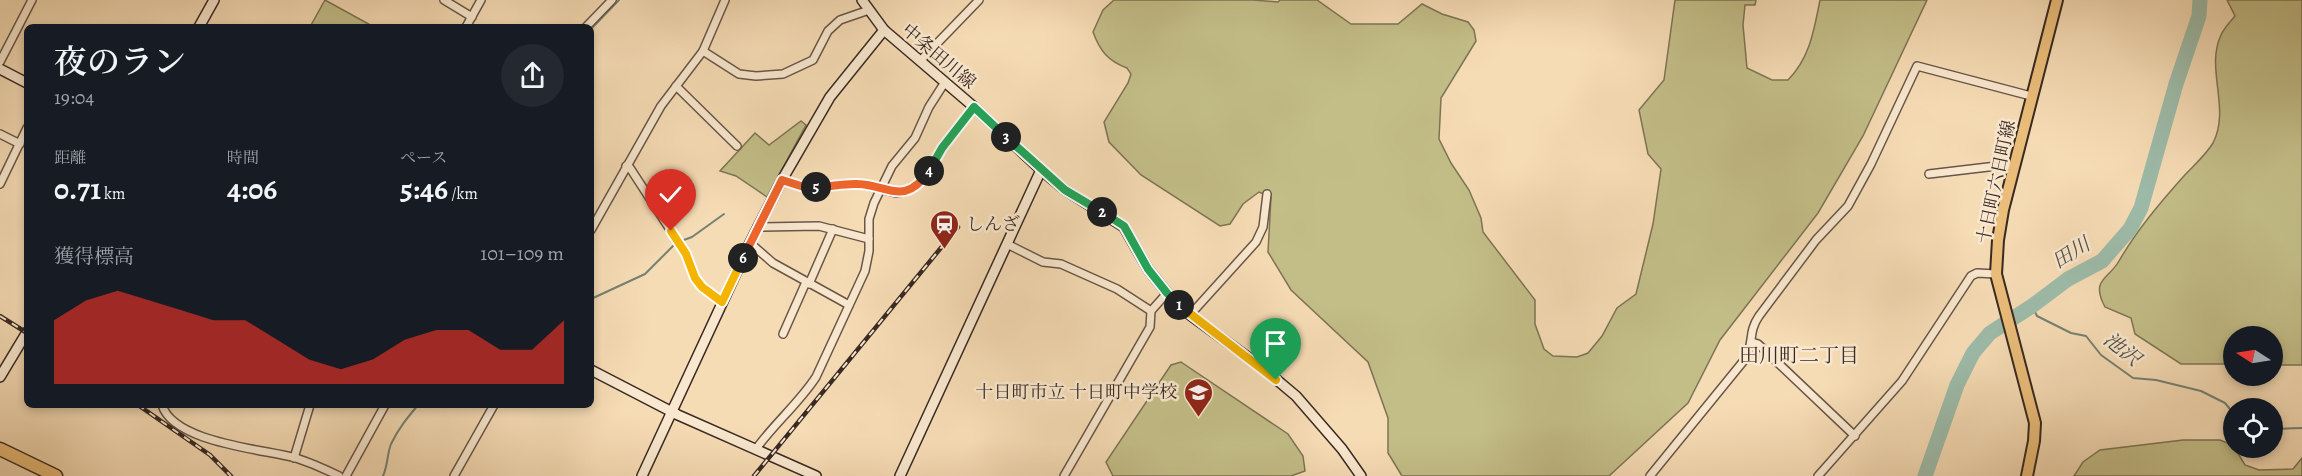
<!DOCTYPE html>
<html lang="ja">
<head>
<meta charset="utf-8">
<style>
  :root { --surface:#171b24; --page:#242831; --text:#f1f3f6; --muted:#9ea1a6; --accent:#d93025 }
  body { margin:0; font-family:Alegreya,"Noto Serif JP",serif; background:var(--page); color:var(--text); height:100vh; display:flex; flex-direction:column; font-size:22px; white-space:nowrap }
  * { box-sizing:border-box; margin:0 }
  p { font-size:20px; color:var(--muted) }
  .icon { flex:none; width:33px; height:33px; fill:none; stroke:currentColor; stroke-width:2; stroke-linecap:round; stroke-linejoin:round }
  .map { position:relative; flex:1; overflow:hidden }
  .side { position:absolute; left:24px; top:24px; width:570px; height:384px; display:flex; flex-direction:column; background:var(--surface); border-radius:9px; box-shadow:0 3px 9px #0003 }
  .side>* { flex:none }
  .needle { width:39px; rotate:282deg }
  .controls { position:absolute; left:2223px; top:326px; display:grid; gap:12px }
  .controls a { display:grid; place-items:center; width:60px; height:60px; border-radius:50%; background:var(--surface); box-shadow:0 3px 9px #0003; font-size:30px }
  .pin { position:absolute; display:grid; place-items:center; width:51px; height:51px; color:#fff; margin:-62px -26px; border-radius:50% 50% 50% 0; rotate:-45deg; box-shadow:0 0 6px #0007 }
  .pin .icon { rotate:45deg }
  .km { position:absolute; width:30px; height:30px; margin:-15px; border-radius:50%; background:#222; color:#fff; font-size:16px; line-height:30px; text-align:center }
  .round { display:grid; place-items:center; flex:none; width:63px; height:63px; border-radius:32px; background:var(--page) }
  .summary { display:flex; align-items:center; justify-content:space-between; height:102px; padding:0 30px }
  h1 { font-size:33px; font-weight:600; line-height:45px }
  .stats { display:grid; grid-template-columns:repeat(3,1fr); gap:9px; height:102px; padding:6px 30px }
  .stats div { display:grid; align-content:center }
  .stats b { font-size:30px; font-weight:600 }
  .stats small { font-size:16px; font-weight:400 }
  .stats p { font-size:16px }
  .chart { height:168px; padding:12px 30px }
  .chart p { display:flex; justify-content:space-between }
  .chart svg { width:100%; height:108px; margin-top:6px; fill:var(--accent); opacity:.7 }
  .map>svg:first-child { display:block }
</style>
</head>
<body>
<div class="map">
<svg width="2302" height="476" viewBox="0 0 2302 476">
  <rect width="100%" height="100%" fill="#f6dcb5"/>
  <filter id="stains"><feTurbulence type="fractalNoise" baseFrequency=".00333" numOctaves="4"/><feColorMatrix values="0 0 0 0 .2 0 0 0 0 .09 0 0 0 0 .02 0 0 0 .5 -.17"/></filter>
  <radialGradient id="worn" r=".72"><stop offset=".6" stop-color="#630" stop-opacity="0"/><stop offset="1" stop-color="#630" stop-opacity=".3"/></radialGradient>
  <g fill="#c3be88" stroke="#7e7456" stroke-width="1.5">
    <path d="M325,0L374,27H310Z"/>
    <path d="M1114,0H1253L1278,2L1280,0H1317L1351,24H1398L1422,4L1442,14L1468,22L1474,30L1476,41L1441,98L1439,139L1451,163L1469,190L1481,218L1483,232L1535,300V324L1544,349L1553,356L1577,357L1588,353L1602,336L1617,308L1636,294L1653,224L1661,169L1648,154L1639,110L1664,80L1675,0H1756L1755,5H1745L1743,25L1747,68L1772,80H1788C1810,58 1814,30 1820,0H1927L1863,136L1818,213L1720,340L1688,403L1609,476H1402L1388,453V418L1368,362L1291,290L1268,252L1271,197L1259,192L1243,204L1230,224L1220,226L1141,175L1109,142L1104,122L1128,83L1131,74L1127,68C1108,61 1100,51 1093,32L1103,10Z"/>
    <path d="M2227,0H2302V365H2273L2272,336H2234L2233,364H2181L2135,334L2131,318L2105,307C2090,279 2109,279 2119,261C2137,230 2159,204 2183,177C2192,167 2206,155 2213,143C2231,108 2205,69 2221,35C2224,28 2230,22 2235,16Z"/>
    <path d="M801,121L806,125L767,197L736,176L720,171L755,133L769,145Z"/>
    <path d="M1181,362L1288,434L1303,456L1305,471L1291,476H1113L1106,462L1171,365Z"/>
    <path d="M2183,440H2220L2233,445L2245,465L2259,470L2293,469L2302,458V476H2074L2083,462L2100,450Z"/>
  </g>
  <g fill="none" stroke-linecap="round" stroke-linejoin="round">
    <g stroke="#758174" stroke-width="2">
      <path d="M591,29L619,0"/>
      <path d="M681,241L692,237L724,214"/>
      <path d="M591,299L645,274L676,243"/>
      <path d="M2032,306L2037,316L2071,333L2086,336L2101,355L2133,378L2156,380L2201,391L2225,403L2234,414"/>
      <path d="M2272,429L2302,428"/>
      <path d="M383,476C388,465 387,454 391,444C398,429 408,417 418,405"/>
    </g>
    <path stroke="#9dbcaa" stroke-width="15" d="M1925,476L1957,385L1973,353L1990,333L2032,306L2068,279L2102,261L2130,229L2141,208L2176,84L2199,16L2200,0"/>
    <defs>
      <g id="street">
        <path d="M444,0L472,17"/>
        <path d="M466,27L481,0"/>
        <path d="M586,27L612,0"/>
        <path d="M703,51L739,74L756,76L783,74L813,60L828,31L840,20L869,10"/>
        <path d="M920,61L979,0"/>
        <path d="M0,62L32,0"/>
        <path d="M676,86L737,146"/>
        <path d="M0,134L20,144"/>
        <path d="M626,166L630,168L686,254L695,278L702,287L722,302"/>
        <path d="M1929,174L2005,165L2014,167"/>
        <path d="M782,180L804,187L860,184L896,193L907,191L923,179L942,148L974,107"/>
        <path d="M0,184L27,128"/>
        <path d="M757,227L819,226L869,239"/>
        <path d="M591,230L661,106L703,51L725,0"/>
        <path d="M750,243L773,263L849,305"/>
        <path d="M1007,244L1043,262L1061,264L1117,289L1151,311"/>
        <path d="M809,284L833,229"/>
        <path d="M1190,315L1256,242L1263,227L1267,194"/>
        <path d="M783,334L806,282"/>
        <path d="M1752,342L1758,344L1855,436"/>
        <path d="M162,405C174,443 263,449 296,458C311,463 325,469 339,476"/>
        <path d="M756,449C774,424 799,403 816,377L865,271L869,251V219L874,203L892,166L915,138L929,107L945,82"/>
        <path d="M294,458L310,405"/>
        <path d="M346,476L385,405"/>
        <path d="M454,476L494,405"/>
        <path d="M1064,476L1150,327L1151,311L1167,293"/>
        <path d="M1650,476L1746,358C1754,341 1748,332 1759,316L1816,240L1848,206L1871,164L1917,66L2031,96"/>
        <path d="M1818,476L1902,381L1971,276L1977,273L1996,274"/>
      </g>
      <g id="secondary">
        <path d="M862,0L884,30L974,107L1041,170L1065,190L1124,227L1148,269L1167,293L1190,315L1264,369L1296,396L1342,449L1361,476"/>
        <path d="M199,27L214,0"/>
        <path d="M0,69L27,83"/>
        <path d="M591,370L678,415L816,476"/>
        <path d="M0,377L27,332"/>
        <path d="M642,476L750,243L782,180L830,97L884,30"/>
        <path d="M900,476L1041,170"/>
      </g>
      <path id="primary" d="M2027,476L2034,441L2035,423L1996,274L1998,240L2003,210L2057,0"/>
      <path id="highway" d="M0,449L56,476"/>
    </defs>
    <use href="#street" stroke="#685648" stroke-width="10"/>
    <use href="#secondary" stroke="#382923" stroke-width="12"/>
    <use href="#primary" stroke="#382923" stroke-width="14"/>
    <use href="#highway" stroke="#382923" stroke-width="15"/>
    <use href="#street" stroke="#f9e8cf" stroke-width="7"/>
    <use href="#secondary" stroke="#f9e8cf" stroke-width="9"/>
    <use href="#primary" stroke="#ebbe7a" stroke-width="10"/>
    <use href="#highway" stroke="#ebbe7a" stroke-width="12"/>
    <defs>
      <g id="rail">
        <path d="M0,316L27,333"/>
        <path d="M138,405L210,455L231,476"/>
        <path d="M754,476L958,227"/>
      </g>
    </defs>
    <use href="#rail" stroke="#382923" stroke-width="4.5"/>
    <use href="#rail" stroke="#f9e8cf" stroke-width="2" stroke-dasharray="7" stroke-linecap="butt"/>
  </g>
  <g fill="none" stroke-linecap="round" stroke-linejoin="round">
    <defs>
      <path id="split-1" d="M1179,305L1276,380"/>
      <path id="split-2" d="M1102,212L1124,226L1148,269L1167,293L1179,305"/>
      <path id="split-3" d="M1006,137L1065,190L1102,212"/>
      <path id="split-4" d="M929,171L942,148L974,107L1006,137"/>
      <path id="split-5" d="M816,187C830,187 844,183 858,184C889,185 904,207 929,171"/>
      <path id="split-6" d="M743,258L782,180L804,187H816"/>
      <path id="split-7" d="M671,231L686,254L695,278L702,287L722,302L743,258"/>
    </defs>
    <use href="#split-1" stroke="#fff" stroke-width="12"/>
    <use href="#split-2" stroke="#fff" stroke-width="12"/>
    <use href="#split-3" stroke="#fff" stroke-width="12"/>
    <use href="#split-4" stroke="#fff" stroke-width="12"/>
    <use href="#split-5" stroke="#fff" stroke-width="12"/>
    <use href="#split-6" stroke="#fff" stroke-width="12"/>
    <use href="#split-7" stroke="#fff" stroke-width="12"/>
    <use href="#split-1" stroke="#f5b400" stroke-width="8"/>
    <use href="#split-2" stroke="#22a559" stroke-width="8"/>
    <use href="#split-3" stroke="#22a559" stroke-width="8"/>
    <use href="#split-4" stroke="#22a559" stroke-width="8"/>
    <use href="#split-5" stroke="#f0652b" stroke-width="8"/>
    <use href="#split-6" stroke="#f0652b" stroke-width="8"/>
    <use href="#split-7" stroke="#f5b400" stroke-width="8"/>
  </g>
  <defs>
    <symbol id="station-pin" viewBox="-11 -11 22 30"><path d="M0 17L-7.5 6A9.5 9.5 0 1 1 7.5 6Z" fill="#8f2418" stroke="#f9e8cf"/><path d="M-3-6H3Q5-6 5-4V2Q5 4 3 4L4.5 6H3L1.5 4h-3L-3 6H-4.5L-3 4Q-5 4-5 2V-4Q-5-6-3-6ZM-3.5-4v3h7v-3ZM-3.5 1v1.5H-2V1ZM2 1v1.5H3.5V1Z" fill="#fff"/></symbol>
    <symbol id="school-pin" viewBox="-11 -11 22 30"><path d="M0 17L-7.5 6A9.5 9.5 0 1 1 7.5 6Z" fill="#8f2418" stroke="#f9e8cf"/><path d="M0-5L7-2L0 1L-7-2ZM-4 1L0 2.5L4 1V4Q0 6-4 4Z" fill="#fff"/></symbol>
  </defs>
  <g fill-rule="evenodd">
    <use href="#station-pin" x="928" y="208" width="33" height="45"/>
    <use href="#school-pin" x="1182" y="376" width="33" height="45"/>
  </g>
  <g text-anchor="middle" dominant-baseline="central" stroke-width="5" stroke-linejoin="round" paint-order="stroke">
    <g font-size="18" fill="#382923" stroke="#f9e8cf">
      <text transform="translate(939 56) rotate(40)">中条田川線</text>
      <text transform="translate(1996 182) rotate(-78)">十日町六日町線</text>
    </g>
    <g font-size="18" fill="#382923" stroke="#f9e8cf" text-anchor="start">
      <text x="966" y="224">しんざ</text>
      <text x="1177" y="392" text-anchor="end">十日町市立 十日町中学校</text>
    </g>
    <g font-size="20" font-style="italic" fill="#514e45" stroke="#f9e8cf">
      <text transform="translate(2071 253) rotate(-32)">田川</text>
      <text transform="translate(2122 349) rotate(39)">池沢</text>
    </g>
    <g font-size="20" fill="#382923" stroke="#f9e8cf">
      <text x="1799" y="355">田川町二丁目</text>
    </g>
  </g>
  <rect width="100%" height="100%" filter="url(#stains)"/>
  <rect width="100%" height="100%" fill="url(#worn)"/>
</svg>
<div class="controls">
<a><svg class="needle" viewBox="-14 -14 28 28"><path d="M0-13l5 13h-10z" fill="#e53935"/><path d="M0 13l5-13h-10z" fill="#9ea1a6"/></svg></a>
<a><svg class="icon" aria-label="locate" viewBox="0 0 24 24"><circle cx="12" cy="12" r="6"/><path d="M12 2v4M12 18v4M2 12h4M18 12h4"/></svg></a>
</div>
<div class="pin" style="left:1276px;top:380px;background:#1e9e55"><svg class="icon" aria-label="arrive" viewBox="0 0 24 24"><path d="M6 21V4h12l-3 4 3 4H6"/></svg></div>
<div class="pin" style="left:671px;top:231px;background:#d93025"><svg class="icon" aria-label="check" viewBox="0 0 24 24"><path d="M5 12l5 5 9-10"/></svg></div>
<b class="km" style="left:1179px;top:305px">1</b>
<b class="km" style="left:1102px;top:212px">2</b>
<b class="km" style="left:1006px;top:137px">3</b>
<b class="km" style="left:929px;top:171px">4</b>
<b class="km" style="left:816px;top:187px">5</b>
<b class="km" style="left:743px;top:258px">6</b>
<section class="side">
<div class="summary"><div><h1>夜のラン</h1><p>19:04</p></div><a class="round"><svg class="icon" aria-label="share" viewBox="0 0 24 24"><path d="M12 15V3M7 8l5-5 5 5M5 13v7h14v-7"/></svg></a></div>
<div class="stats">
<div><p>距離</p><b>0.71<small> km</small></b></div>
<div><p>時間</p><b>4:06</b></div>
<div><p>ペース</p><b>5:46<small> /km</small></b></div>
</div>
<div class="chart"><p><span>獲得標高</span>101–109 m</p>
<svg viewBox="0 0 160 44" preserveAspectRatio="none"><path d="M0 44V18L10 10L20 6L30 10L40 14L50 18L60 18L70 26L80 34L90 38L100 34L110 26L120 22L130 22L140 30L150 30L160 18V44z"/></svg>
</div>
</section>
</div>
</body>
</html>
